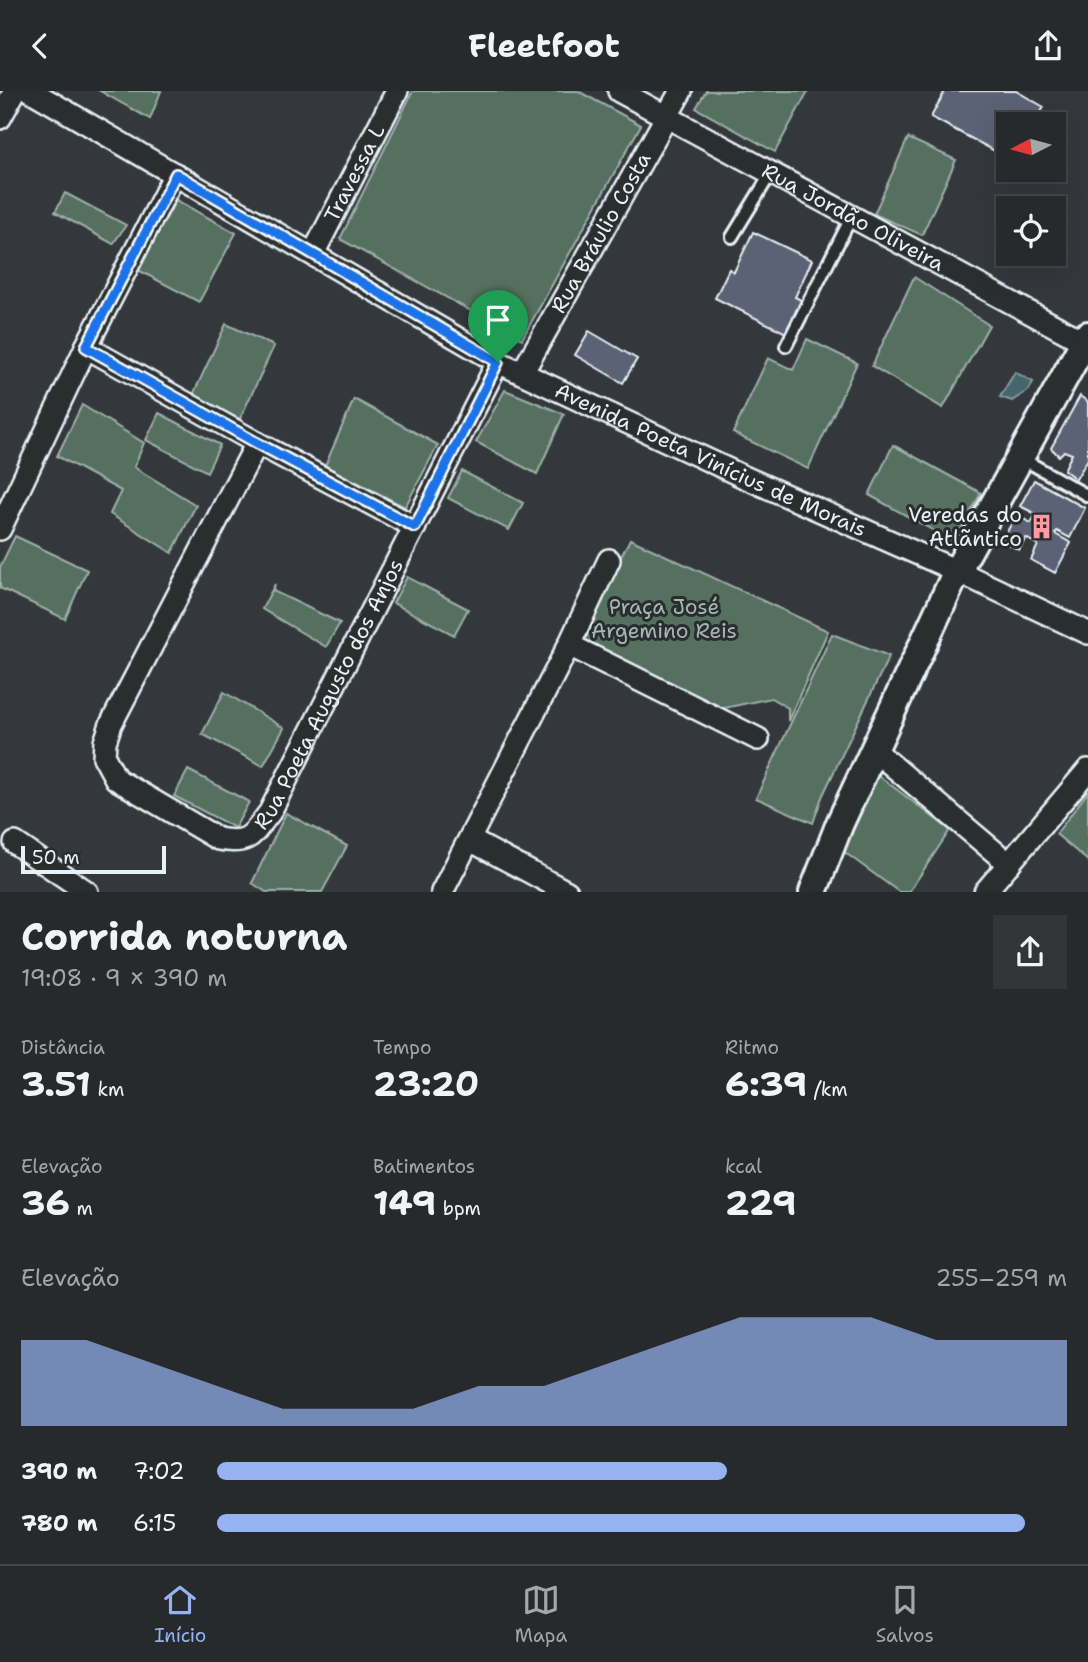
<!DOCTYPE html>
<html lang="pt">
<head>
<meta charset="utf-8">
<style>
  :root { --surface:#272a2d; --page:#333639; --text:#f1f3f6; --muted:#a4a7aa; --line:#434649; --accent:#95b2f1 }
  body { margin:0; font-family:"Shantell Sans",sans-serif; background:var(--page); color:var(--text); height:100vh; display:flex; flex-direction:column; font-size:26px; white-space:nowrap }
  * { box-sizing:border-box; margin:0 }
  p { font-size:23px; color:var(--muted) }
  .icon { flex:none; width:38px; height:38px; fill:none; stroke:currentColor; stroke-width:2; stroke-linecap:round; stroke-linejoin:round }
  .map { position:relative; height:801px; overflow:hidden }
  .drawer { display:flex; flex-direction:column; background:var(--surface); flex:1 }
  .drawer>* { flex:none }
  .needle { width:46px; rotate:264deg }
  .buttons { position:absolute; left:996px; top:21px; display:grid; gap:14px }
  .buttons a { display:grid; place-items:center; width:70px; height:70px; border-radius:0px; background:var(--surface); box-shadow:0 7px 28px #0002,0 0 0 2px var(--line); font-size:35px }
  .scale { position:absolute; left:21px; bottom:18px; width:145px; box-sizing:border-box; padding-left:7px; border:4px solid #e8f1f8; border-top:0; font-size:19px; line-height:24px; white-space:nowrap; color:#e8f1f8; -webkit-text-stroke:5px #2a2d2e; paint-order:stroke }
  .pin { position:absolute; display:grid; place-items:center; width:60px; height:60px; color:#fff; margin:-72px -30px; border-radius:50% 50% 50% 0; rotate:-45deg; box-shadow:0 0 7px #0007 }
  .pin .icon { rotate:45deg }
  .round { display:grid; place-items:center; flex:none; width:74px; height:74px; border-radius:0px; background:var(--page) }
  .overview { display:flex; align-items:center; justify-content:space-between; height:119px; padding:0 21px }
  h1 { font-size:38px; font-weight:700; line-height:52px }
  .figures { display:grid; grid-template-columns:repeat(3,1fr); gap:10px; height:119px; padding:7px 21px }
  .figures div { display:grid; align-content:center }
  .figures b { font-size:35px; font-weight:700 }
  .figures small { font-size:19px; font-weight:400 }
  .figures p { font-size:19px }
  .chart { height:196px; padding:14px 21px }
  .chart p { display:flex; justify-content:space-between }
  .chart svg { width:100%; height:126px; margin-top:7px; fill:var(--accent); opacity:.7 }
  ul { padding:0 21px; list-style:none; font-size:23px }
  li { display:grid; grid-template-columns:112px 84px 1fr; align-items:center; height:52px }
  li i { height:18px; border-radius:9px; background:var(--accent) }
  header { display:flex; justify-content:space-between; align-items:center; height:91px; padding:0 21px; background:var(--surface); font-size:32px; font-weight:700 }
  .dock { display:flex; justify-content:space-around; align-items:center; height:98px; border-top:2px solid var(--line); background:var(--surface); font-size:19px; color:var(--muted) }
  .dock a { display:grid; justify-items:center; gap:4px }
  .dock .on { color:var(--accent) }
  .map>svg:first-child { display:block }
</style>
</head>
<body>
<header><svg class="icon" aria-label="back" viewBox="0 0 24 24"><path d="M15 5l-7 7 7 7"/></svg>Fleetfoot<svg class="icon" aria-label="share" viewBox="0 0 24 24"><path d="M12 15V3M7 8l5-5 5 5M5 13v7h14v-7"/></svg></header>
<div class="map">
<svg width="1088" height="801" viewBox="0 0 1088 801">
  <rect width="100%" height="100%" fill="#34383c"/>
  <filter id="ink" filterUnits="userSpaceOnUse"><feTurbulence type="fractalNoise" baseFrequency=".0143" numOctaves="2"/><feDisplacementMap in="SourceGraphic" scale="14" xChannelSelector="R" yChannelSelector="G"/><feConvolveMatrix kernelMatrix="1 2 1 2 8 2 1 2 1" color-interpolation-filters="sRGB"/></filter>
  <g filter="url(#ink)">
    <g fill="#546f5e" stroke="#9eb0ab" stroke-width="2">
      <path d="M100,0H161L150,28Z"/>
      <path d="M413,0H578L641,34L522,248L340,148Z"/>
      <path d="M706,0H808L775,61L696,17Z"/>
      <path d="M908,47L956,69L922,144L874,123Z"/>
      <path d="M65,102L126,134L113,153L55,121Z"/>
      <path d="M176,109L236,142L199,211L138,179Z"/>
      <path d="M914,186L989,234L943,317L872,275Z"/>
      <path d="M226,233L274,255L240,328L192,306Z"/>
      <path d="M807,248L857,272L808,378L733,342L768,267L793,279Z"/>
      <path d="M505,299L564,323L537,383L476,351Z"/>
      <path d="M354,308L438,354L405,416L325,375Z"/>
      <path d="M82,314L144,352L134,376L196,414L172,462L110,423L121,400L57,365Z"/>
      <path d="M159,322L220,354L207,381L146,349Z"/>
      <path d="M893,354L981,402L954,451L869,404Z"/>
      <path d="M462,380L523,412L509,439L448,407Z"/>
      <path d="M15,445L87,479L65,528L0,497V476Z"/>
      <path d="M630,448L828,540L788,630V617L771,607L720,618L577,552Z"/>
      <path d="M407,486L468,518L454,544L393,512Z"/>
      <path d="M275,493L273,500L340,532L326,556L262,518Z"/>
      <path d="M832,543L889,565L822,706L813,732L756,707Z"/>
      <path d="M224,601L284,637L263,675L202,643Z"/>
      <path d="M188,679L249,711L235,737L174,705Z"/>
      <path d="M875,682L950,739L909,801H899L840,758Z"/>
      <path d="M1088,701V770L1056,743Z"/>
      <path d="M286,722L347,755L322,801H266L252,792Z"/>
    </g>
    <path fill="#48656c" stroke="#889da4" stroke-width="2" d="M1015,281L1033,291L1029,299L1012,310L1000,306Z"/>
    <g fill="#5b6274" stroke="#e8f1f8" stroke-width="2">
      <path d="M945,0H1016L1044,16L1034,33H1008V67L931,26Z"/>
      <path d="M753,141L812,169L795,206L801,209L786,242L715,207L729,178L734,181Z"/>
      <path d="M589,240L637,268L623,292L575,264Z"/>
      <path d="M1080,305L1088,311V368L1076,388L1064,379L1072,363L1064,360L1059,365L1051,357Z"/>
      <path d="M1034,389L1085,417L1070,447L1057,440L1055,443L1071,452L1055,482L1031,469L1038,454L1026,447L1019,459L1002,450L1016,424L1031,432L1036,423L1020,415Z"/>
    </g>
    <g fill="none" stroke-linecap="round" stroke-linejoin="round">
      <defs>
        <g id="service">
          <path d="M732,146L771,82"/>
          <path d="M786,255L852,125"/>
          <path d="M1021,367L1088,405"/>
        </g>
        <g id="minor">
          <path id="s1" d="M31,0L498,271L744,386L957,480L1088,542"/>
          <path id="s2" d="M619,0L1088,253"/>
          <path d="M0,27L15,0"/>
          <path id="s3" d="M313,163L397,0"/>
          <path d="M86,256L257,352L415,436"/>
          <path id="s4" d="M522,282L681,0"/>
          <path id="s5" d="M257,352L111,633L105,651L104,666L116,688L218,748C250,754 252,744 270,721L498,271"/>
          <path d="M0,438L86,256L175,83"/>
          <path d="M569,554L758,648"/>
          <path d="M874,659L1009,773"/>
          <path d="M470,749L567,801"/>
          <path d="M15,752L87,801"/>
          <path d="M442,801L569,554L609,469"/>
          <path d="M985,801L1088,679"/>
        </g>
        <path id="tertiary" d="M813,801L840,732L957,480L1088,244"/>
      </defs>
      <use href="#service" stroke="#e8f1f8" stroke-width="16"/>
      <use href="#minor" stroke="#e8f1f8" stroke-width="26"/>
      <use href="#tertiary" stroke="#e8f1f8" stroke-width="32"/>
      <use href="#service" stroke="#2a2d2e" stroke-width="10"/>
      <use href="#minor" stroke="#2a2d2e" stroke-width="21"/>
      <use href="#tertiary" stroke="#2a2d2e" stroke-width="26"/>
    </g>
  </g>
  <g fill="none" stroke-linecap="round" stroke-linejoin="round" filter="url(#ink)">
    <defs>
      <path id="route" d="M176,83L498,271L415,436L257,352L86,256Z"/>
    </defs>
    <use href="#route" stroke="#fff" stroke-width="14"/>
    <use href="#route" stroke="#1a73e8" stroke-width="9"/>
  </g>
  <defs>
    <symbol id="building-bare" viewBox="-9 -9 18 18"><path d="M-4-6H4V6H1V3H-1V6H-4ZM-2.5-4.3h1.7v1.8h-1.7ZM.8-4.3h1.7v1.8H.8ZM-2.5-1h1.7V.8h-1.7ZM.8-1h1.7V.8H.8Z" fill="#ff9aa2" stroke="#2a2d2e" stroke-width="2.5" paint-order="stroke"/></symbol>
  </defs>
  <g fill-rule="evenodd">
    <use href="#building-bare" x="1024" y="418" width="35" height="35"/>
  </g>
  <g text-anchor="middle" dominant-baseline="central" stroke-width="6" stroke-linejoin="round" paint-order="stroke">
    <g font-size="21" fill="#e8f1f8" stroke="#2a2d2e">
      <text stroke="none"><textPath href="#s3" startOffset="91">Travessa L</textPath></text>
      <text stroke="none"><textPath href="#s2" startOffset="266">Rua Jordão Oliveira</textPath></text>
      <text stroke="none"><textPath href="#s4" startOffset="161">Rua Bráulio Costa</textPath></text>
      <text stroke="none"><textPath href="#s1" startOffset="774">Avenida Poeta Vinícius de Morais</textPath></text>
      <text stroke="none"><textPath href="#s5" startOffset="690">Rua Poeta Augusto dos Anjos</textPath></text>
    </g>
    <g font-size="21" fill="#e8f1f8" stroke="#2a2d2e" text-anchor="end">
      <text x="1022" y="424">Veredas do<tspan x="1022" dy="24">Atlãntico</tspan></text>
    </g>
    <g font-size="21" fill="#a5b6b3" stroke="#2a2d2e">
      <text x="664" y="516">Praça José<tspan x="664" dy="24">Argemino Reis</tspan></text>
    </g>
  </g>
</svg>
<div class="buttons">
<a><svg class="needle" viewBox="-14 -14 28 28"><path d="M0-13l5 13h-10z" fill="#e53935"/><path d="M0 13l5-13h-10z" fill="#a4a7aa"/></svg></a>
<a><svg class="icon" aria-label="locate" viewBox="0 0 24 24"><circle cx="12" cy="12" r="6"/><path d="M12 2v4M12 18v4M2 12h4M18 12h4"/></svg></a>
</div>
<div class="scale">50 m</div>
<div class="pin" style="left:498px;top:271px;background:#1e9e55"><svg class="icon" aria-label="arrive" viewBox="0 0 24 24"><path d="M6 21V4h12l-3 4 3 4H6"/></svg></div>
</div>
<section class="drawer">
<div class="overview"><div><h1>Corrida noturna</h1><p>19:08 · 9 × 390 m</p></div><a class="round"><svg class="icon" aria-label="share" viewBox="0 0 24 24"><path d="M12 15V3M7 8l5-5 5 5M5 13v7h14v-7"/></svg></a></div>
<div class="figures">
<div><p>Distância</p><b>3.51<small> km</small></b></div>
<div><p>Tempo</p><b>23:20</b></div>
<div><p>Ritmo</p><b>6:39<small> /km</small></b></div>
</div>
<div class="figures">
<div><p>Elevação</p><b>36<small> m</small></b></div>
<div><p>Batimentos</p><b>149<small> bpm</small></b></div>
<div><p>kcal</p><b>229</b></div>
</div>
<div class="chart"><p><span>Elevação</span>255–259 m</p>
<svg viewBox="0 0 160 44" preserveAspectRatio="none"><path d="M0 44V14L10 14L20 22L30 30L40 38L50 38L60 38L70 30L80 30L90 22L100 14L110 6L120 6L130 6L140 14L150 14L160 14V44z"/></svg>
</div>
<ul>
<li><b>390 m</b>7:02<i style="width:60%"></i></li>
<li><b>780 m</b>6:15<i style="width:95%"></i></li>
</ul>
</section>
<nav class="dock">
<a class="on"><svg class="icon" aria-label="home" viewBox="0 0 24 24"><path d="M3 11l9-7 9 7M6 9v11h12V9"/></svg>Início</a>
<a><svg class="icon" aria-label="map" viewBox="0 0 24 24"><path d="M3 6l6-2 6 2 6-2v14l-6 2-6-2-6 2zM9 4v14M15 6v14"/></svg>Mapa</a>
<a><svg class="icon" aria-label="saved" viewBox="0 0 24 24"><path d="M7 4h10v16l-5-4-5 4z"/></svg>Salvos</a>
</nav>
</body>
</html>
